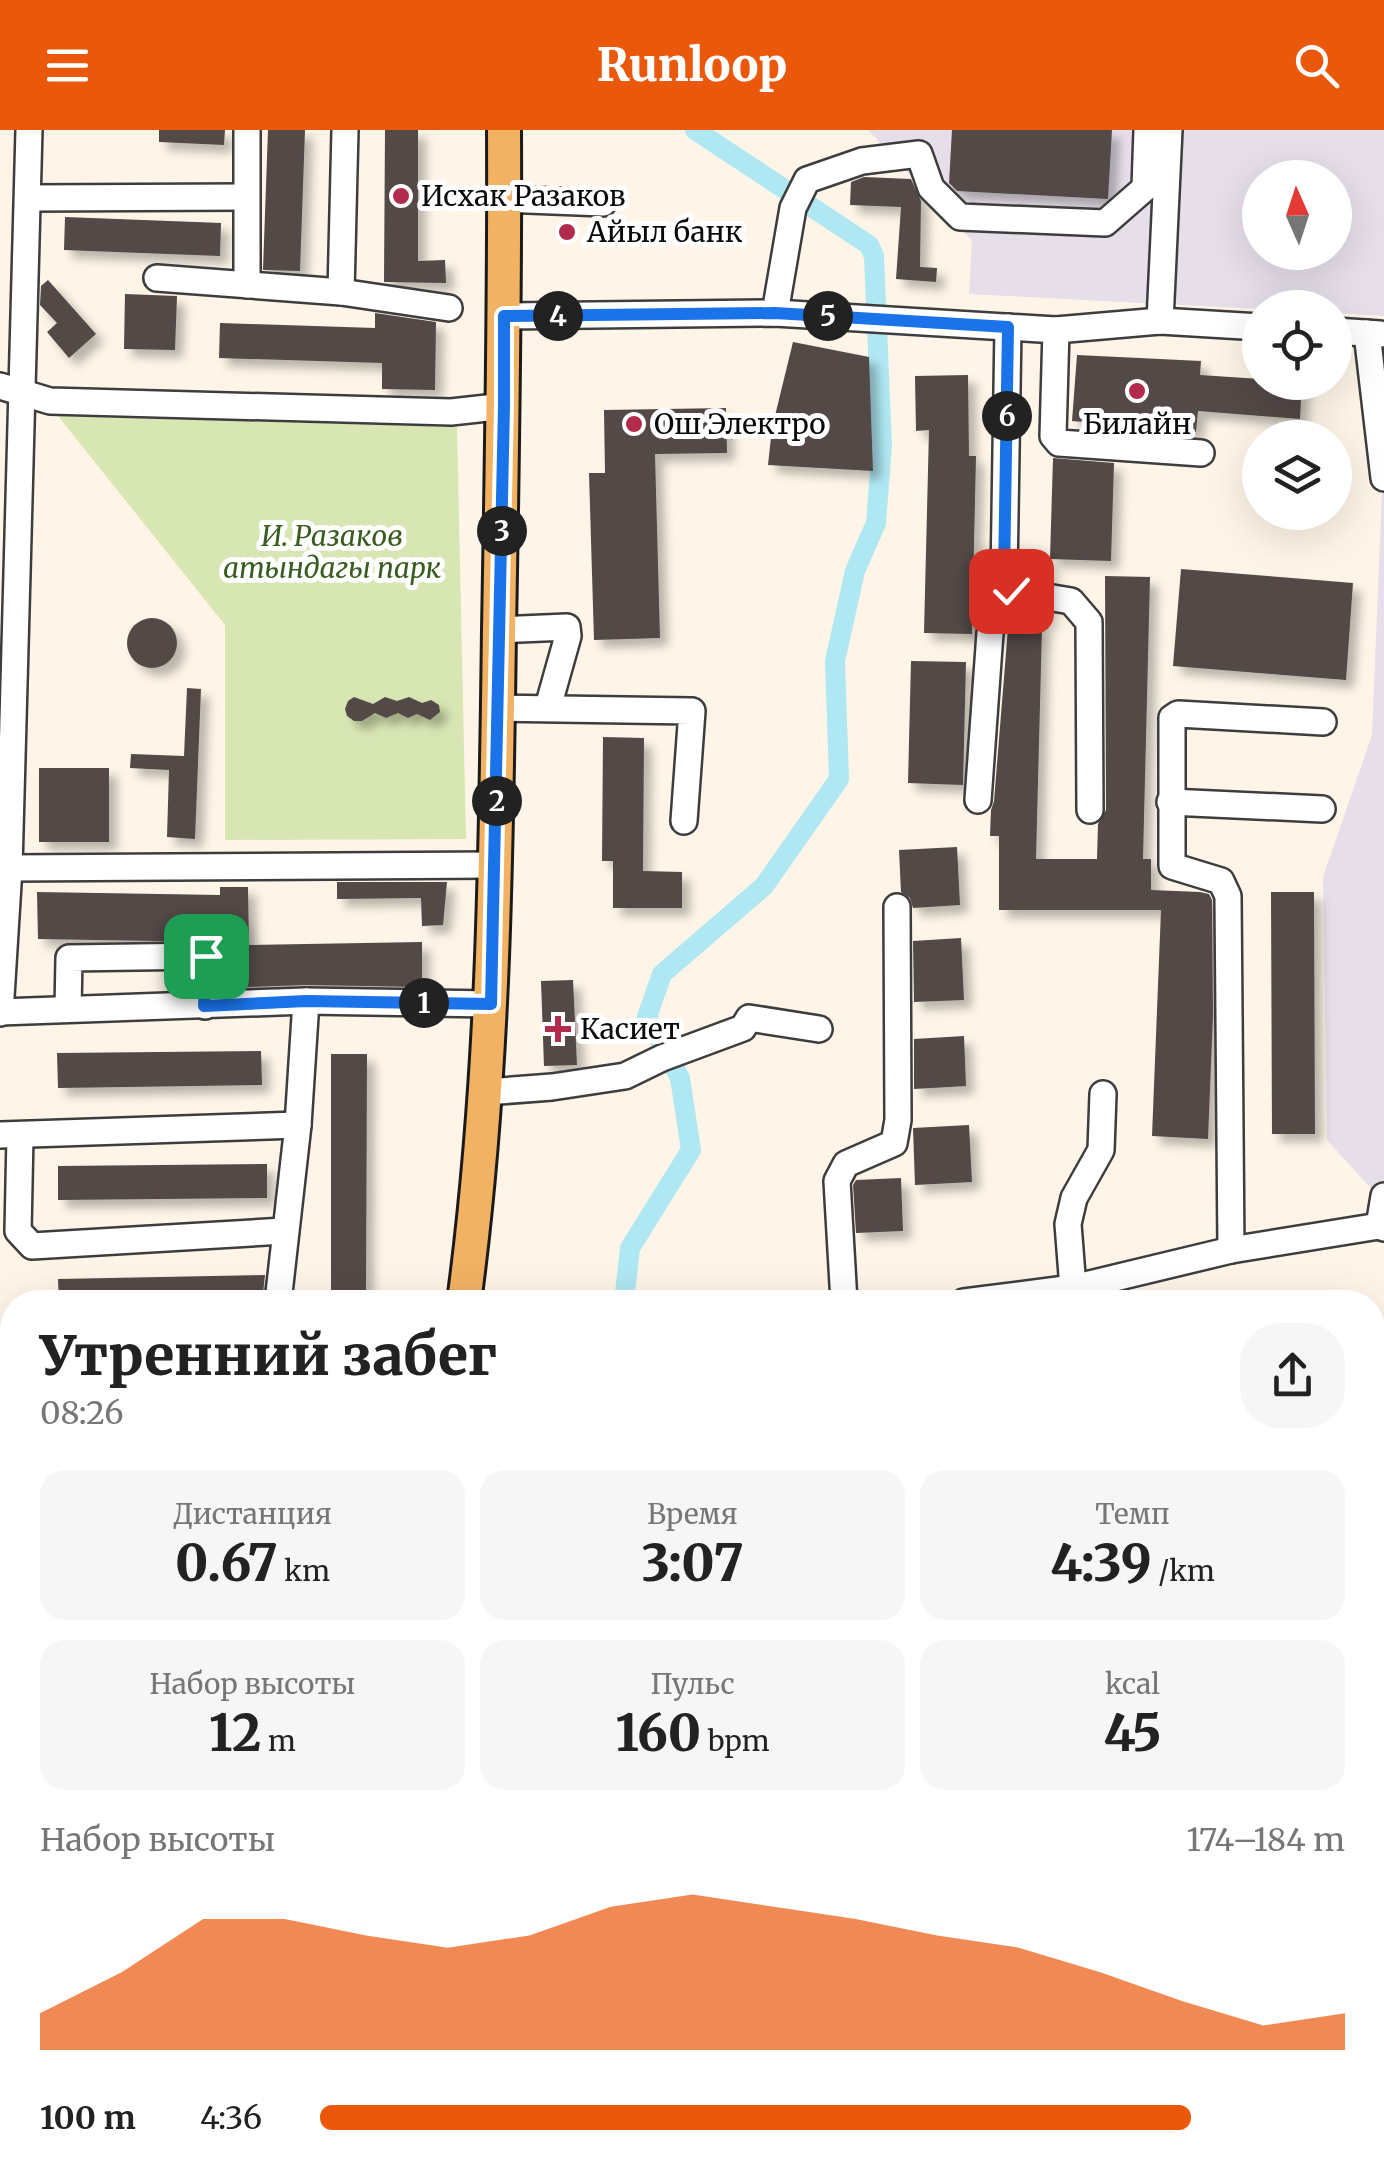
<!DOCTYPE html>
<html lang="ru">
<head>
<meta charset="utf-8">
<style>
  :root { --surface:#fff; --page:#f6f6f6; --text:#222; --muted:#767676; --accent:#ea580c }
  body { margin:0; font-family:Merriweather,serif; background:var(--page); color:var(--text); height:100vh; display:flex; flex-direction:column; font-size:38px; white-space:nowrap }
  * { box-sizing:border-box; margin:0 }
  p { font-size:32px; color:var(--muted) }
  .icon { flex:none; width:55px; height:55px; fill:none; stroke:currentColor; stroke-width:2; stroke-linecap:round; stroke-linejoin:round }
  .map { position:relative; flex:1; overflow:hidden }
  .details { position:absolute; left:0px; top:1160px; width:1385px; height:888px; display:flex; flex-direction:column; background:var(--surface); border-radius:40px 40px 0 0; box-shadow:0 10px 40px #0002 }
  .details>* { flex:none }
  .needle { width:65px; rotate:357deg }
  .fabs { position:absolute; left:1242px; top:30px; display:grid; gap:20px }
  .fabs a { display:grid; place-items:center; width:110px; height:110px; border-radius:50%; background:var(--surface); box-shadow:0 10px 40px #0002; font-size:50px }
  .pin { position:absolute; display:grid; place-items:center; width:85px; height:85px; color:#fff; margin:-42px; border-radius:20px; box-shadow:0 5px 15px #0006 }
  .km { position:absolute; width:50px; height:50px; margin:-25px; border-radius:50%; background:#222; color:#fff; font-size:28px; line-height:50px; text-align:center }
  .round { display:grid; place-items:center; flex:none; width:105px; height:105px; border-radius:40px; background:var(--page) }
  .summary { display:flex; align-items:center; justify-content:space-between; height:170px; padding:0 40px }
  h1 { font-size:55px; font-weight:800; line-height:75px }
  .stats { display:grid; grid-template-columns:repeat(3,1fr); gap:15px; height:170px; padding:10px 40px }
  .stats div { display:grid; align-content:center; border-radius:25px; background:var(--page); text-align:center }
  .stats b { font-size:50px; font-weight:800 }
  .stats small { font-size:28px; font-weight:400 }
  .stats p { font-size:28px }
  .chart { height:280px; padding:20px 40px }
  .chart p { display:flex; justify-content:space-between }
  .chart svg { width:100%; height:180px; margin-top:10px; fill:var(--accent); opacity:.7 }
  ul { padding:0 40px; list-style:none; font-size:32px }
  li { display:grid; grid-template-columns:160px 120px 1fr; align-items:center; height:75px }
  li i { height:25px; border-radius:12px; background:var(--accent) }
  header { display:flex; justify-content:space-between; align-items:center; height:130px; padding:0 40px; background:var(--accent); color:#fff; font-size:45px; font-weight:800 }
  .map>svg:first-child { display:block }
</style>
</head>
<body>
<header><svg class="icon" aria-label="menu" viewBox="0 0 24 24"><path d="M4 6h16M4 12h16M4 18h16"/></svg>Runloop<svg class="icon" aria-label="search" viewBox="0 0 24 24"><circle cx="10" cy="10" r="6"/><path d="M15 15l6 6"/></svg></header>
<div class="map">
<svg width="1384" height="2047" viewBox="0 0 1384 2047">
  <defs>
    <filter id="shadow"><feDropShadow dx="8" dy="8" stdDeviation="5" flood-color="#0004"/></filter>
  </defs>
  <rect width="100%" height="100%" fill="#fef5e8"/>
  <g fill="#e6dee9" fill-rule="evenodd">
    <path d="M868,0H1384V186L1335,183V178L1260,179L969,164L972,111ZM1260,48H1335V122H1260Z"/>
    <path d="M1384,312V1064H1376L1327,1010L1323,747L1372,605Z"/>
  </g>
  <g fill="#d8e6b4">
    <path d="M58,286L457,297L466,709L225,710V495Z"/>
    <path d="M12,1902V2035H66L71,2047H0V1924Z"/>
  </g>
  <g fill="none" stroke-linecap="round" stroke-linejoin="round">
    <g stroke="#afe7f3" stroke-width="20">
      <path d="M624,1172L630,1118L691,1020L680,948L647,887L662,844L764,756L839,649L835,531L855,441L876,393L882,316L874,126L869,115L695,0"/>
      <path d="M697,2035L700,2047"/>
    </g>
  </g>
  <g fill="#524947" filter="url(#shadow)">
    <path d="M159,0H225L224,15L159,12Z"/>
    <path d="M268,0H305L300,141L263,140Z"/>
    <path d="M385,0H418V131L445,130L446,153L384,152Z"/>
    <path d="M952,0H1112L1108,69L957,61L949,53Z"/>
    <path d="M864,47L911,49L921,71L920,137L937,138L936,152L896,149L901,77L850,75L851,52Z"/>
    <path d="M65,87L221,93L220,126L64,120Z"/>
    <path d="M48,150L96,204L69,228L47,202L57,193L40,175L41,156Z"/>
    <path d="M125,164L177,166L175,220L124,219Z"/>
    <path d="M375,183L436,192L435,260L382,259V233L219,228L220,193L375,198Z"/>
    <path d="M793,212L869,227L873,341L768,335L772,298Z"/>
    <path d="M1077,225L1201,231L1200,245L1260,249V252H1302L1300,289L1198,281L1196,302L1072,291Z"/>
    <path d="M968,245L969,326H976L972,504L924,503L929,300L916,301L915,246Z"/>
    <path d="M726,278L727,323L655,324L660,508L594,510L589,343H605L604,280Z"/>
    <path d="M1053,328L1114,333L1111,431L1050,429Z"/>
    <path d="M1181,439L1353,453L1346,550L1173,536Z"/>
    <path d="M1105,446L1150,447L1143,729H1151V760L1200,762L1209,764L1212,770L1213,885L1208,1009L1152,1006L1161,780H999V706H990L991,680L994,671L1008,498H1042L1036,729H1097L1098,694L1106,680Z"/>
    <circle cx="152" cy="513" r="25"/>
    <path d="M911,531L966,532L963,655L908,653Z"/>
    <path d="M187,558L201,559L195,709L167,707L169,640L130,638L131,624L184,626Z"/>
    <path d="M354,567L373,574L385,567L397,571L409,567L422,573L431,570L439,575L440,582L430,590L417,584L408,588L398,583L386,588L375,583L362,591H354L347,586L345,579L348,571Z"/>
    <path d="M603,607L644,608L643,741L682,742V778H613V731H602Z"/>
    <rect x="39" y="638" width="70" height="74"/>
    <path d="M957,717L960,775L913,778L910,768L901,762L899,720Z"/>
    <path d="M337,752H447L443,795L422,796L421,768L337,769Z"/>
    <path d="M220,757H248L249,815L422,812V857L305,855L222,858V825L213,812L38,809L37,762L220,765Z"/>
    <path d="M1271,762H1314L1315,1004H1272Z"/>
    <path d="M961,808L964,870L914,872L913,811Z"/>
    <path d="M573,850L577,935L544,936L541,851Z"/>
    <path d="M964,906L966,956L914,959V909Z"/>
    <path d="M261,921L262,955L58,958L57,923Z"/>
    <path d="M331,924H367L366,1172H331Z"/>
    <path d="M969,995L972,1052L915,1055L913,998Z"/>
    <path d="M267,1034V1068L58,1070V1036Z"/>
    <path d="M901,1048L903,1101L856,1103L853,1055L856,1050Z"/>
    <path d="M265,1145L262,1172H59L58,1149Z"/>
  </g>
  <g fill="none" stroke-linecap="round" stroke-linejoin="round">
    <defs>
      <g id="minor">
        <path d="M247,0V155"/>
        <path d="M29,68L245,67"/>
        <path d="M504,69L603,73"/>
        <path d="M157,148L341,162L449,178"/>
        <path d="M341,162L345,0"/>
        <path d="M775,183L793,78L807,50L862,31L919,24L931,58L960,87L1105,93L1145,58L1147,0"/>
        <path d="M503,186L775,183L1056,200L1160,191L1260,197"/>
        <path d="M1160,191L1169,0"/>
        <path d="M1008,197L1004,446L1011,461L1071,471L1089,492L1090,680"/>
        <path d="M1056,200L1053,306L1059,313L1201,323"/>
        <path d="M1335,201L1380,204"/>
        <path d="M1367,203L1384,348"/>
        <path d="M0,256L50,271L451,282L505,276"/>
        <path d="M499,500L567,497L568,506L548,577"/>
        <path d="M499,578L692,581L684,691"/>
        <path d="M978,670L990,503L994,488L1011,461"/>
        <path d="M1170,672L1322,679"/>
        <path d="M9,738L495,735"/>
        <path d="M68,879L69,828L206,826L205,876"/>
        <path d="M0,882L306,871L491,874"/>
        <path d="M0,883L9,738L29,0"/>
        <path d="M486,962L552,957L625,946L662,928L743,898L749,888L819,899"/>
        <path d="M0,1005L298,995"/>
        <path d="M20,1006L18,1101L32,1116L284,1101"/>
        <path d="M1379,1096L1384,1066"/>
        <path d="M1231,1120L1228,766L1221,751L1172,736V588L1178,584L1323,592"/>
        <path d="M1073,1158L1068,1094L1074,1068L1101,1020L1103,964"/>
        <path d="M278,1172L298,995L306,871"/>
        <path d="M844,1172L837,1051L846,1034L894,1013L898,990L897,777"/>
        <path d="M964,1172L1073,1158L1231,1120L1379,1096L1384,1098"/>
        <path d="M0,1550L12,1549"/>
        <path d="M1372,1576H1384"/>
        <path d="M0,1635L12,1680"/>
        <path d="M0,1752L12,1748"/>
        <path d="M0,1798L12,1869"/>
        <path d="M0,1895L12,1873"/>
        <path d="M527,2035L532,2047"/>
        <path d="M599,2035L600,2047"/>
        <path d="M818,2035L820,2047"/>
        <path d="M448,2047L476,2035"/>
      </g>
      <g id="major">
        <path d="M464,1172C494,949 496,725 499,500C502,333 505,167 504,0"/>
        <path d="M1372,1494L1384,1479"/>
        <path d="M435,2035L441,2047"/>
        <path d="M308,2047L310,2035"/>
        <path d="M1028,2047L1069,2043L1070,2035"/>
      </g>
    </defs>
    <use href="#minor" stroke="#3d3d3d" stroke-width="30"/>
    <use href="#major" stroke="#1b1b1b" stroke-width="38"/>
    <use href="#minor" stroke="#fff" stroke-width="25"/>
    <use href="#major" stroke="#f2b264" stroke-width="32"/>
  </g>
  <g fill="none" stroke-linecap="round" stroke-linejoin="round">
    <defs>
      <path id="route" d="M206,826L204,876L306,871L491,874L504,276V186L775,183L1008,197L1004,446L1011,461"/>
    </defs>
    <use href="#route" stroke="#fff" stroke-width="20"/>
    <use href="#route" stroke="#1a73e8" stroke-width="12"/>
  </g>
  <g fill="#b22a4c" stroke="#fff" stroke-width="4">
    <circle cx="401" cy="66" r="10"/>
    <circle cx="567" cy="102" r="10"/>
    <circle cx="1137" cy="261" r="10"/>
    <circle cx="634" cy="294" r="10"/>
    <path d="M553 884h10v10h10v10h-10v10h-10v-10h-10v-10h10z"/>
  </g>
  <g text-anchor="middle" dominant-baseline="central" stroke-width="10" stroke-linejoin="round" paint-order="stroke">
    <g font-size="28" fill="#0a0a0a" stroke="#fff" text-anchor="start">
      <text x="421" y="66">Исхак Разаков</text>
      <text x="587" y="102">Айыл банк</text>
      <text x="654" y="294">Ош Электро</text>
      <text x="1137" y="294" text-anchor="middle">Билайн</text>
      <text x="580" y="899">Касиет</text>
    </g>
    <g font-size="28" font-style="italic" fill="#395d1f" stroke="#fff">
      <text x="332" y="406">И. Разаков<tspan x="332" dy="32">атындагы парк</tspan></text>
    </g>
  </g>
</svg>
<div class="fabs">
<a><svg class="needle" viewBox="-14 -14 28 28"><path d="M0-13l5 13h-10z" fill="#e53935"/><path d="M0 13l5-13h-10z" fill="#767676"/></svg></a>
<a><svg class="icon" aria-label="locate" viewBox="0 0 24 24"><circle cx="12" cy="12" r="6"/><path d="M12 2v4M12 18v4M2 12h4M18 12h4"/></svg></a>
<a><svg class="icon" aria-label="layers" viewBox="0 0 24 24"><path d="M12 4l9 5-9 5-9-5zM3 14l9 5 9-5"/></svg></a>
</div>
<div class="pin" style="left:206px;top:826px;background:#1e9e55"><svg class="icon" aria-label="arrive" viewBox="0 0 24 24"><path d="M6 21V4h12l-3 4 3 4H6"/></svg></div>
<div class="pin" style="left:1011px;top:461px;background:#d93025"><svg class="icon" aria-label="check" viewBox="0 0 24 24"><path d="M5 12l5 5 9-10"/></svg></div>
<b class="km" style="left:424px;top:873px">1</b>
<b class="km" style="left:497px;top:671px">2</b>
<b class="km" style="left:502px;top:401px">3</b>
<b class="km" style="left:558px;top:186px">4</b>
<b class="km" style="left:828px;top:186px">5</b>
<b class="km" style="left:1007px;top:286px">6</b>
<section class="details">
<div class="summary"><div><h1>Утренний забег</h1><p>08:26</p></div><a class="round"><svg class="icon" aria-label="share" viewBox="0 0 24 24"><path d="M12 15V3M7 8l5-5 5 5M5 13v7h14v-7"/></svg></a></div>
<div class="stats">
<div><p>Дистанция</p><b>0.67<small> km</small></b></div>
<div><p>Время</p><b>3:07</b></div>
<div><p>Темп</p><b>4:39<small> /km</small></b></div>
</div>
<div class="stats">
<div><p>Набор высоты</p><b>12<small> m</small></b></div>
<div><p>Пульс</p><b>160<small> bpm</small></b></div>
<div><p>kcal</p><b>45</b></div>
</div>
<div class="chart"><p><span>Набор высоты</span>174–184 m</p>
<svg viewBox="0 0 160 44" preserveAspectRatio="none"><path d="M0 44V35L10 25L20 12L30 12L40 16L50 19L60 16L70 9L80 6L90 9L100 12L110 16L120 19L130 25L140 32L150 38L160 35V44z"/></svg>
</div>
<ul>
<li><b>100 m</b>4:36<i style="width:85%"></i></li>
</ul>
</section>
</div>
</body>
</html>
